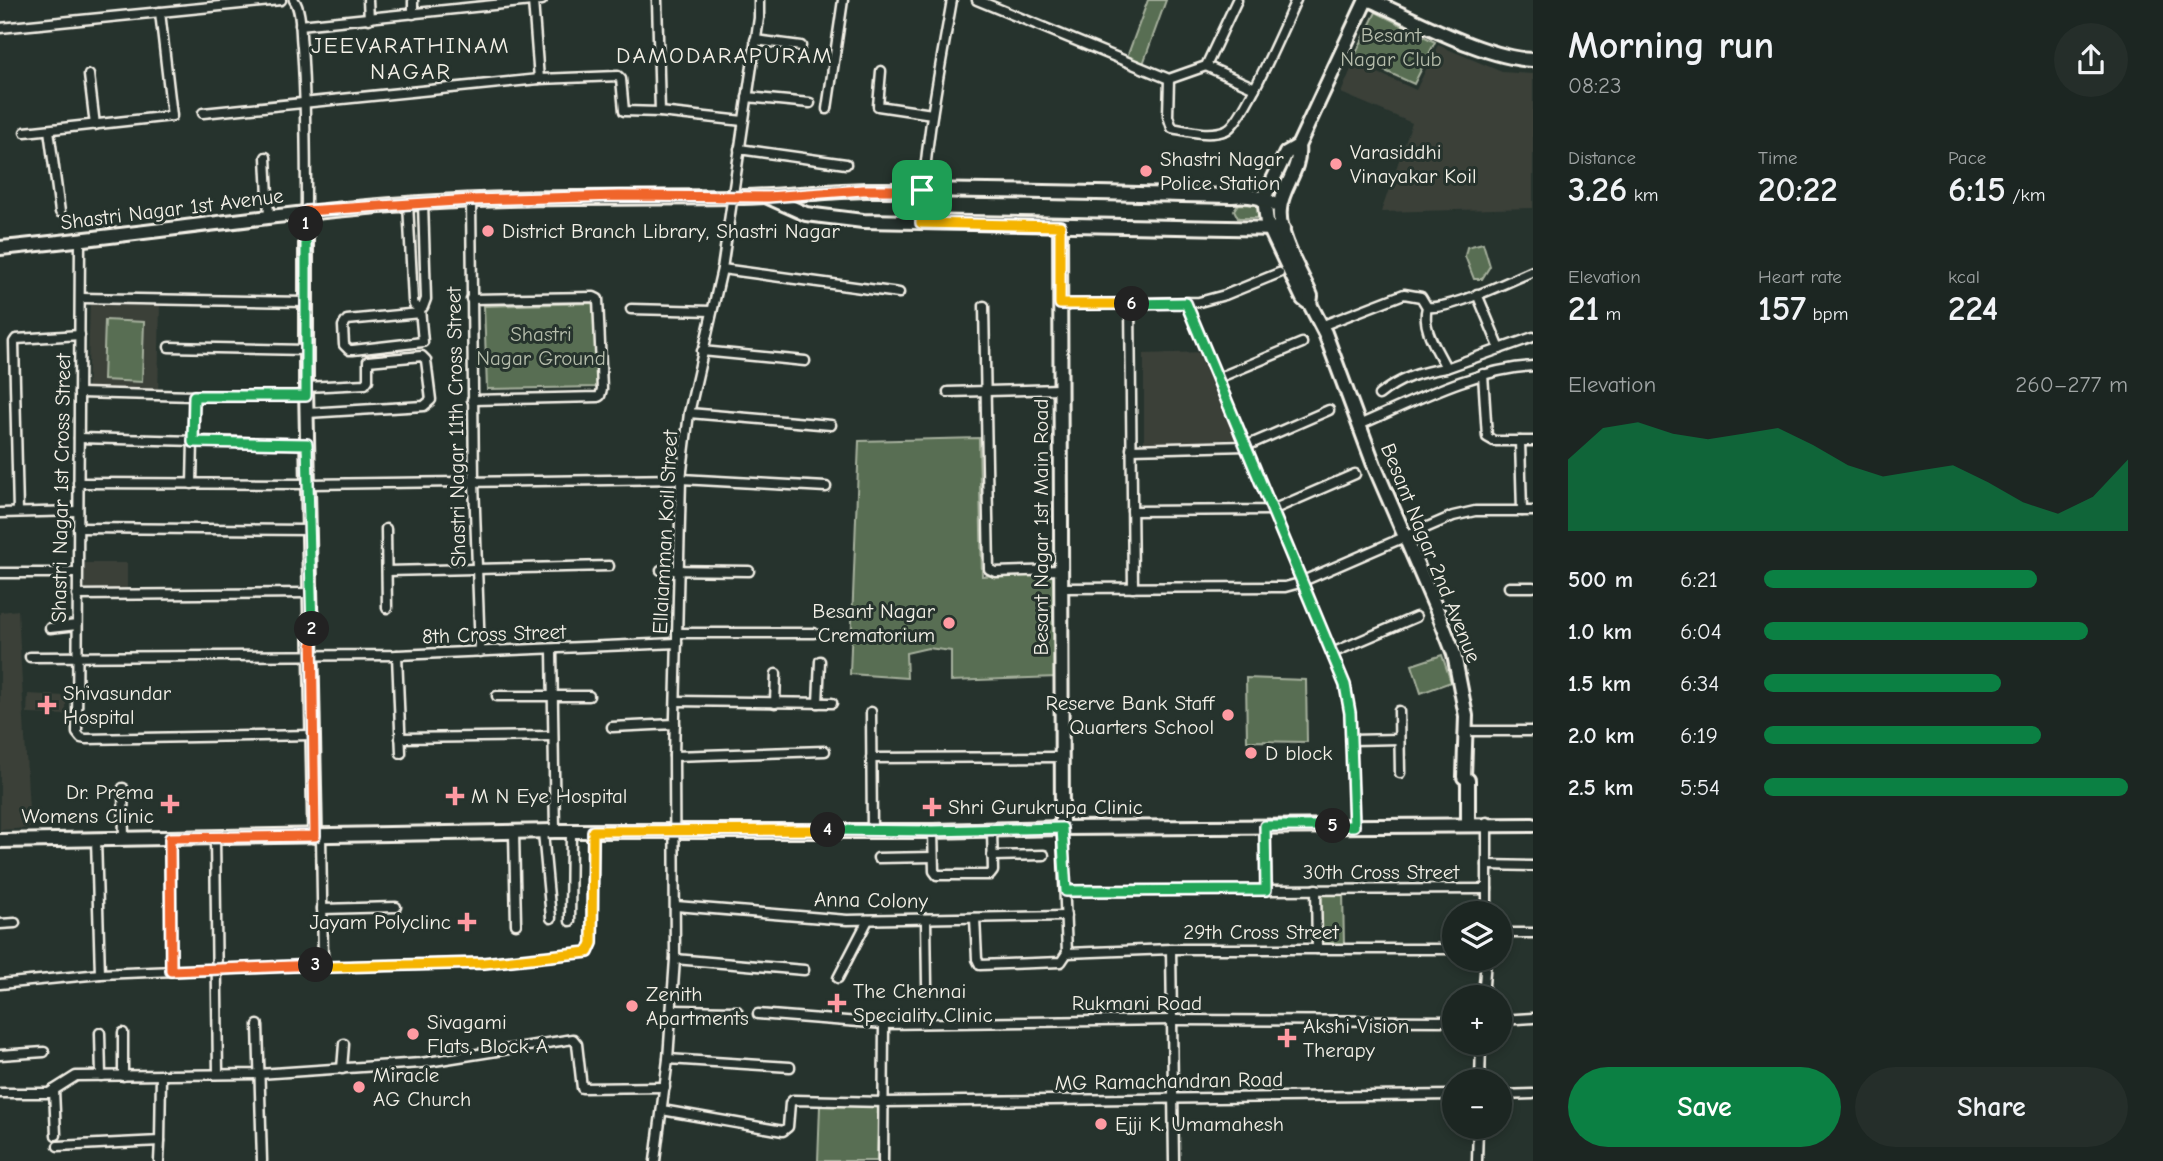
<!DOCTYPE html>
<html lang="en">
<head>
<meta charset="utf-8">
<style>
  :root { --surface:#1c2622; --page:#252e2a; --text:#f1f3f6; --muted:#a0a5a5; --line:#3a4340; --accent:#0b8043 }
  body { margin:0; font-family:"Comic Neue",sans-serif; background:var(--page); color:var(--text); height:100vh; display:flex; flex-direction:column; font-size:26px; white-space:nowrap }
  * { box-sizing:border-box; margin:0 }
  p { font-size:23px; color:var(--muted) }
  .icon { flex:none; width:38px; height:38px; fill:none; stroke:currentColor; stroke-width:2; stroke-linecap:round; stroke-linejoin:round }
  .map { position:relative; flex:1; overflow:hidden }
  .sheet { display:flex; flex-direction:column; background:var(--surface); width:630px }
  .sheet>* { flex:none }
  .buttons { position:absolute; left:1442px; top:901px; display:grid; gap:14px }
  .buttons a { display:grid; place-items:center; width:70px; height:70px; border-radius:50%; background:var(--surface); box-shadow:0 4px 10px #0003,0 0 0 2px var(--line); font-size:35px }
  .pin { position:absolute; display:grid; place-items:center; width:60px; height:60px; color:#fff; margin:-30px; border-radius:14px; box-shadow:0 4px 10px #0006 }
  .km { position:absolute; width:35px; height:35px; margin:-18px; border-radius:50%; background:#222; color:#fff; font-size:19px; line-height:35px; text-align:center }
  .round { display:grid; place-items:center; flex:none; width:74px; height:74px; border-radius:37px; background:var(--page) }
  .summary { display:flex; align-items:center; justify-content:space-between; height:119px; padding:0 35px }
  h1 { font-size:38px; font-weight:700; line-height:52px }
  .stats { display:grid; grid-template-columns:repeat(3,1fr); gap:10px; height:119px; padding:7px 35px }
  .stats div { display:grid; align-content:center }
  .stats b { font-size:35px; font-weight:700 }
  .stats small { font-size:19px; font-weight:400 }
  .stats p { font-size:19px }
  .chart { height:196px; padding:14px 35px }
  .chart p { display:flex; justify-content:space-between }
  .chart svg { width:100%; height:126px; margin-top:7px; fill:var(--accent); opacity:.7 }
  .action { display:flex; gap:14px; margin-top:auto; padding:14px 35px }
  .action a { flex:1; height:80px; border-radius:42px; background:var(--accent); color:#fff; font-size:28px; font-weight:700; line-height:80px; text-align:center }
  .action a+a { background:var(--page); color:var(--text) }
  ul { padding:0 35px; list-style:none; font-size:23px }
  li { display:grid; grid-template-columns:112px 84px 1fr; align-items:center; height:52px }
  li i { height:18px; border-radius:9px; background:var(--accent) }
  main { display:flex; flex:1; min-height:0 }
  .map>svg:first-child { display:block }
</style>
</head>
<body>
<main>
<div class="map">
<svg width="1533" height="1161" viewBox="0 0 1533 1161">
  <rect width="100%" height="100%" fill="#26332d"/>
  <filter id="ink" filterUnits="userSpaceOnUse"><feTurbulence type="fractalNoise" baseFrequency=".0143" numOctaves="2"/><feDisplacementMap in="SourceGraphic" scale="14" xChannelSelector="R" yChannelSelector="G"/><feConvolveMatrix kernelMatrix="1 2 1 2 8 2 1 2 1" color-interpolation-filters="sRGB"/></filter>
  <g filter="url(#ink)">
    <g fill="#3a4039">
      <path d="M1438,45L1502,72L1533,74V208L1381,212L1412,123L1341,93L1354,62L1416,90Z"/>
      <path d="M90,302L160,304L158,396L87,394Z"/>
      <path d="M1203,352L1244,439L1144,443V354Z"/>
      <rect x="85" y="563" width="42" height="25"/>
      <path d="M18,610L30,828L0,830V612Z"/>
      <path d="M28,694L66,696V715L27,714Z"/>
    </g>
    <g fill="#586e52" stroke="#a6b09d" stroke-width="2">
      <path d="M1148,0H1166L1143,64L1127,57Z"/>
      <path d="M1376,12L1435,42L1414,84L1354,57Z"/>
      <path d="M1238,204L1259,205L1262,212L1257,218H1238L1234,210Z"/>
      <path d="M1483,243L1490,266L1482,279H1474L1465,256L1467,247Z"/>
      <path d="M596,303L597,387L487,389L484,306Z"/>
      <path d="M105,320L144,322L142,382L103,380Z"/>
      <path d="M979,438L982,576L1053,573L1057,677L951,681V651L928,648L906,653L907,678L850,674L859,441Z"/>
      <path d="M1442,655L1451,682L1421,693L1412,665Z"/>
      <path d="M1246,678L1306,680L1307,742L1247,741Z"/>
      <path d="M1318,892H1343L1344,946H1318Z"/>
      <path d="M879,1105L877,1161H818L820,1106Z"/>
    </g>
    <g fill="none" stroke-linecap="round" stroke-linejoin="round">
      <defs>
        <g id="street">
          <path d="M294,0C302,11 300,33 302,47C306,102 306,156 306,211"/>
          <path d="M368,0L369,19"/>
          <path d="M657,0L660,112"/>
          <path d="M977,0L1169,79L1206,66L1237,0"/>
          <path d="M533,1L539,79"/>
          <path d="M413,14V0"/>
          <path d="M300,25L542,0"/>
          <path d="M0,28L281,0"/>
          <path d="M755,40L801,46"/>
          <path d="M1206,66L1255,88"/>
          <path d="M881,71L878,106L932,114"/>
          <path d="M89,75L95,125"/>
          <path d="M1169,79L1168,116L1172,128C1189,131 1209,137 1226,130C1243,124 1286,21 1296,0"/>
          <path d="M747,97L810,103"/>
          <path d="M827,109L843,0"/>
          <path d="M203,113L539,79L618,76L621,79L624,111L660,112L743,121"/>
          <path d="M49,130L60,212"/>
          <path d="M25,132L172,116L160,12"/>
          <path d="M739,149L846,164"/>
          <path d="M266,157L269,216"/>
          <path d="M471,200L474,482L480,652"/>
          <path d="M408,203L413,301L414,305L420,309L423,342L353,350H349L344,345L343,326L347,320L420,313"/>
          <path d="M921,223C924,148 939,74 952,0"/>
          <path d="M80,241L77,733L81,738L86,739L312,735"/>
          <path d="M722,269L899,293"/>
          <path d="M1477,294L1500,349"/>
          <path d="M81,298L306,302"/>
          <path d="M471,299L594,297L598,299L602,389L600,396L598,397L472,400"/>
          <path d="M1186,303L1345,685L1350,713L1354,826"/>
          <path d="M1130,304L1133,588"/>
          <path d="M1060,305L1199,302L1225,295L1279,273"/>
          <path d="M984,306L989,569L995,572L1061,570"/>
          <path d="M1427,307C1451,310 1509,281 1533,271"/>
          <path d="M420,309L423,307L426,299L423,202"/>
          <path d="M631,309L712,311"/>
          <path d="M1321,326L1404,294L1421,297L1427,307C1421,328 1437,349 1446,368C1420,372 1400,378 1379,395"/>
          <path d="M169,347L306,350"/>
          <path d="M702,351L805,361"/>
          <path d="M1446,368L1533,337"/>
          <path d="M1483,374L1487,437L1494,441H1533"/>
          <path d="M1218,378L1302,343"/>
          <path d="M306,387L365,384L368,380V361L422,356L426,360L431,400L424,406L307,413"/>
          <path d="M948,392L1060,389"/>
          <path d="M79,393L194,396H306"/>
          <path d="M689,413L831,425"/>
          <path d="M1359,425C1415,401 1471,370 1533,366"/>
          <path d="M79,438L307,444"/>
          <path d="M1520,441L1522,511"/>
          <path d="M1131,449L1246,446L1329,410"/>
          <path d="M78,483L309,484L681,479L826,487"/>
          <path d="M192,484L194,396"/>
          <path d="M1132,511L1272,510L1355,474"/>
          <path d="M18,512L14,342L16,339L80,335"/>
          <path d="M0,513L78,511"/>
          <path d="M78,528L309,530"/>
          <path d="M386,529L387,608"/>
          <path d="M661,570L749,571"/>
          <path d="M387,571L609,566"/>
          <path d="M0,573H77"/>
          <path d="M1509,587H1533"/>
          <path d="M1061,588L1285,587L1296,584L1453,516L1475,511H1533"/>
          <path d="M77,595L311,593"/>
          <path d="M50,628L77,625"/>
          <path d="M677,633H814"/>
          <path d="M552,650L555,831"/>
          <path d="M1332,653L1416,617"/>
          <path d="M397,655L401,753"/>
          <path d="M30,657L397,655L677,643"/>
          <path d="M497,696H589"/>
          <path d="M677,701L832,703"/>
          <path d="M775,703L776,674"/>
          <path d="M818,703L820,661"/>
          <path d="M1399,711L1400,773"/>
          <path d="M871,712L872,831"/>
          <path d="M612,727L675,724"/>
          <path d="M1467,731H1533"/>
          <path d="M400,738L553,736"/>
          <path d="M1351,740L1399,739"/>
          <path d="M674,756L825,751"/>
          <path d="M871,758L1062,757"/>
          <path d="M123,788L124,838"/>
          <path d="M1265,826L1266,890"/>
          <path d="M933,831L934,871L937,875H990L993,871L992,830"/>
          <path d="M543,832L551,918"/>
          <path d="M514,833L516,924"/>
          <path d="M321,835L323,959L324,965L330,967L484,963L588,952L592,943L593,831"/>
          <path d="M215,837L218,1073"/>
          <path d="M170,838L171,971"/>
          <path d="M96,839L100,974"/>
          <path d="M992,856L1044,855"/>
          <path d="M878,858L933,857"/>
          <path d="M1487,865L1533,866"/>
          <path d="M1316,889L1317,949"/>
          <path d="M1066,891L1487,889"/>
          <path d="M676,906L847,920L1066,916"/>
          <path d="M322,909L396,907"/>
          <path d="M1487,914V822"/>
          <path d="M975,918L977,959L980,965L1061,962L1067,953L1062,828"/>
          <path d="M926,919L927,984"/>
          <path d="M570,921L571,832"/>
          <path d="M0,924L15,923"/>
          <path d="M1500,933H1533"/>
          <path d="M1171,949L1174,1161"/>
          <path d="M1067,953L1171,949H1454"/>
          <path d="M675,959L804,970"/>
          <path d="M838,978L868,920"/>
          <path d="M0,984L100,974L324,965"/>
          <path d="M1483,998L1486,959"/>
          <path d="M672,1010L737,1011"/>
          <path d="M758,1014L884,1024L1172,1020L1454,1021"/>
          <path d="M1500,1020L1533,1018"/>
          <path d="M258,1025L262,1161"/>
          <path d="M100,1033L101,1076"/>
          <path d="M123,1033V1076"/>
          <path d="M0,1055L44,1052"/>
          <path d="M668,1059L790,1067"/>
          <path d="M342,1069L344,1044"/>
          <path d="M1480,1082L1481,1043"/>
          <path d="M54,1090L56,1135"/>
          <path d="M0,1093H49L76,1076L259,1074L421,1063L573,1039L577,1044L582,1088L665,1087"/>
          <path d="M1500,1095L1533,1094"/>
          <path d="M662,1110L783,1131L788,1127L790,1103L793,1100L885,1102L1454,1095"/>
          <path d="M58,1146L160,1141L161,1075"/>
          <path d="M159,1161L160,1141"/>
          <path d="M655,1161L668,1059L675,959L674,756L681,479L689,413L722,269L759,18V0"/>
          <path d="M883,1161L884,1024"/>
          <path d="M1477,1161L1478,1127"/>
        </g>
        <g id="secondary">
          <path d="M1370,0C1416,20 1484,58 1533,60"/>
          <path d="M1298,146L1286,153L1264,198L1267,223L1303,299L1310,304L1325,333L1374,465L1438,613L1454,654L1466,716L1464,777L1468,780V825"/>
          <path d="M768,197L806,214L863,221L1283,229"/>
          <path d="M306,211V387L315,836"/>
          <path d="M1060,226L1062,828"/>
          <path d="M0,248C140,235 279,212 420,203C525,196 631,198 736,197C780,197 823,191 866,190C988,189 1110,194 1232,196C1252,194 1263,198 1280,207"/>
          <path d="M1310,304L1311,296C1301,273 1277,234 1280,209C1282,186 1301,170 1298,146L1366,0"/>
          <path d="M0,841L555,831H933L1062,828L1533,825"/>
        </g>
      </defs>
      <use href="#street" stroke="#f4f1e8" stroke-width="13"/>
      <use href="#secondary" stroke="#f4f1e8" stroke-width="18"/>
      <use href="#street" stroke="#26332d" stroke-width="8"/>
      <use href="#secondary" stroke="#26332d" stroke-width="12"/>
    </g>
  </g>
  <g fill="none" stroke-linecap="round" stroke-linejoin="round" filter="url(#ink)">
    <defs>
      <path id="split-1" d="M306,224V211L471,200L619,196L768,197L863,190H922"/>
      <path id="split-2" d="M306,224V396H194L193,442L307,444L312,629"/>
      <path id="split-3" d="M312,629L315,836L170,838L171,971L316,965"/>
      <path id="split-4" d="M316,965L330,967L484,963L588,952L592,943L593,831L828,830"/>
      <path id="split-5" d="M828,830L933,831L1062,828L1066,891L1266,890L1265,826H1333"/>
      <path id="split-6" d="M1132,304L1186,303L1345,685L1350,713L1354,826H1333"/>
      <path id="split-7" d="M922,190L921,223L1060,226V304H1132"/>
    </defs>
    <use href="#split-1" stroke="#fff" stroke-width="14"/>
    <use href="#split-2" stroke="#fff" stroke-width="14"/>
    <use href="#split-3" stroke="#fff" stroke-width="14"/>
    <use href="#split-4" stroke="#fff" stroke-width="14"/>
    <use href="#split-5" stroke="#fff" stroke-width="14"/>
    <use href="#split-6" stroke="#fff" stroke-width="14"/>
    <use href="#split-7" stroke="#fff" stroke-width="14"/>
    <use href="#split-1" stroke="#f0652b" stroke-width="9"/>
    <use href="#split-2" stroke="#22a559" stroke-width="9"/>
    <use href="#split-3" stroke="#f0652b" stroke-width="9"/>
    <use href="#split-4" stroke="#f5b400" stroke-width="9"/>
    <use href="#split-5" stroke="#22a559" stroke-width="9"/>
    <use href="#split-6" stroke="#22a559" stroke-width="9"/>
    <use href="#split-7" stroke="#f5b400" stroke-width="9"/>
  </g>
  <g fill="#ff9aa2" stroke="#26332d" stroke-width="2.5">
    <circle cx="1336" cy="164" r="7"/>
    <circle cx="1146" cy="171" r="7"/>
    <circle cx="488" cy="231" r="7"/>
    <circle cx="949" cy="623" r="7"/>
    <path d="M43.5 694.5h7v7h7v7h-7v7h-7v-7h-7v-7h7z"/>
    <circle cx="1228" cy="715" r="7"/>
    <circle cx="1251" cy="753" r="7"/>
    <path d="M451.5 785.5h7v7h7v7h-7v7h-7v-7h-7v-7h7z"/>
    <path d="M166.5 793.5h7v7h7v7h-7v7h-7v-7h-7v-7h7z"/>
    <path d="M928.5 796.5h7v7h7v7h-7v7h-7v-7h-7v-7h7z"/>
    <path d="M463.5 911.5h7v7h7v7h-7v7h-7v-7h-7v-7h7z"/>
    <path d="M833.5 992.5h7v7h7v7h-7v7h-7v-7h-7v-7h7z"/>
    <circle cx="632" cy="1006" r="7"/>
    <circle cx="413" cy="1034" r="7"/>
    <path d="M1283.5 1027.5h7v7h7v7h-7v7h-7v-7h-7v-7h7z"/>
    <circle cx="359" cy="1087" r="7"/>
    <circle cx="1101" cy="1124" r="7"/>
  </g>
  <g text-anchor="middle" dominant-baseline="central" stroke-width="6" stroke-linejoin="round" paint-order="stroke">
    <g font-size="21" fill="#b6bdac" stroke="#26332d">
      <text x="1391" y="35">Besant<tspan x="1391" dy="24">Nagar Club</tspan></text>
      <text x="541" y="334">Shastri<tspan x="541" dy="24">Nagar Ground</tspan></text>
    </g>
    <g font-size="21" fill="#f4f1e8" stroke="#26332d" text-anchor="start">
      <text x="1350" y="152">Varasiddhi<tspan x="1350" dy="24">Vinayakar Koil</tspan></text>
      <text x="1160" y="159">Shastri Nagar<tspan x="1160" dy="24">Police Station</tspan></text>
      <text x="502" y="231">District Branch Library, Shastri Nagar</text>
      <text x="935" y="611" text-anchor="end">Besant Nagar<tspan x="935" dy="24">Crematorium</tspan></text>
      <text x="63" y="693">Shivasundar<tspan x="63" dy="24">Hospital</tspan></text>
      <text x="1214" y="703" text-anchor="end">Reserve Bank Staff<tspan x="1214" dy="24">Quarters School</tspan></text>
      <text x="1265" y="753">D block</text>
      <text x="154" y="792" text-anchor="end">Dr. Prema<tspan x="154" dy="24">Womens Clinic</tspan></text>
      <text x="471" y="796">M N Eye Hospital</text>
      <text x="948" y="807">Shri Gurukrupa Clinic</text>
      <text x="451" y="922" text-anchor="end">Jayam Polyclinc</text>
      <text x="853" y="991">The Chennai<tspan x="853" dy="24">Speciality Clinic</tspan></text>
      <text x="646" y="994">Zenith<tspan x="646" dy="24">Apartments</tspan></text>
      <text x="427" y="1022">Sivagami<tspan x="427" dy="24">Flats, Block A</tspan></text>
      <text x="1303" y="1026">Akshi Vision<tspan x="1303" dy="24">Therapy</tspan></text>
      <text x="373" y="1075">Miracle<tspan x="373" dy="24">AG Church</tspan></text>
      <text x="1115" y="1124">Ejji K. Umamahesh</text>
    </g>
    <g font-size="21" fill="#f4f1e8" stroke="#26332d">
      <text transform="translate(172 209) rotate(-7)">Shastri Nagar 1st Avenue</text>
      <text transform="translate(456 427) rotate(-91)">Shastri Nagar 11th Cross Street</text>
      <text transform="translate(61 488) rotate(-89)">Shastri Nagar 1st Cross Street</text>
      <text transform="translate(1041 527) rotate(-90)">Besant Nagar 1st Main Road</text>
      <text transform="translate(665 532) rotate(-87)">Ellaiamman Koil Street</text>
      <text transform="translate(1431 553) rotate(68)">Besant Nagar 2nd Avenue</text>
      <text transform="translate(494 634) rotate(-2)">8th Cross Street</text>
      <text x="1381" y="872">30th Cross Street</text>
      <text transform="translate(871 900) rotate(1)">Anna Colony</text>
      <text x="1261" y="932">29th Cross Street</text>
      <text x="1137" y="1003">Rukmani Road</text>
      <text transform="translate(1169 1081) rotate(-1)">MG Ramachandran Road</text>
    </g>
    <g font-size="23" letter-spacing="2" fill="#f4f1e8" stroke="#26332d">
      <text x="411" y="45">JEEVARATHINAM<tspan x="411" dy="26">NAGAR</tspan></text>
      <text x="725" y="55">DAMODARAPURAM</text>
    </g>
  </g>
</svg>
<div class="buttons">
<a><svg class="icon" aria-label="layers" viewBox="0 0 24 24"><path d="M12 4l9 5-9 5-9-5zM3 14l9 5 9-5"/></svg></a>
<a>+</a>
<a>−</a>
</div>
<div class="pin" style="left:922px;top:190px;background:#1e9e55"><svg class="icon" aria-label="arrive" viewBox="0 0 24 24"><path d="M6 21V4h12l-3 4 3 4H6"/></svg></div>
<b class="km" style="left:306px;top:224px">1</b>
<b class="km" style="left:312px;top:629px">2</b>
<b class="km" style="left:316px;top:965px">3</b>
<b class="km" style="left:828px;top:830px">4</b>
<b class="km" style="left:1333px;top:826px">5</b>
<b class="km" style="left:1132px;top:304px">6</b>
</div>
<section class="sheet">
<div class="summary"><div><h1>Morning run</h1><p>08:23</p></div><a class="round"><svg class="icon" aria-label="share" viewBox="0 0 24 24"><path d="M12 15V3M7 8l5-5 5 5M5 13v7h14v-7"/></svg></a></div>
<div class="stats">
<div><p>Distance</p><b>3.26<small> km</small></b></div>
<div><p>Time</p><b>20:22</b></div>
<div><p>Pace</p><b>6:15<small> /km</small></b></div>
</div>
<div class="stats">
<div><p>Elevation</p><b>21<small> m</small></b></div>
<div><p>Heart rate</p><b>157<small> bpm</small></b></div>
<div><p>kcal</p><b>224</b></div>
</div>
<div class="chart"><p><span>Elevation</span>260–277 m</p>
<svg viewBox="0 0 160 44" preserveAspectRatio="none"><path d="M0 44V19L10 8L20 6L30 10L40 12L50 10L60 8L70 14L80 21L90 25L100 23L110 21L120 27L130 34L140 38L150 32L160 19V44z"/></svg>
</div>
<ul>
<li><b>500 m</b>6:21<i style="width:75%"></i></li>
<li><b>1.0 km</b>6:04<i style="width:89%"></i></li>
<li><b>1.5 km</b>6:34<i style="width:65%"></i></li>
<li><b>2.0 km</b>6:19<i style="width:76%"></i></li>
<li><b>2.5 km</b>5:54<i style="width:100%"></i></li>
</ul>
<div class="action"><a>Save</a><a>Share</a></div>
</section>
</main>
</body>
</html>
